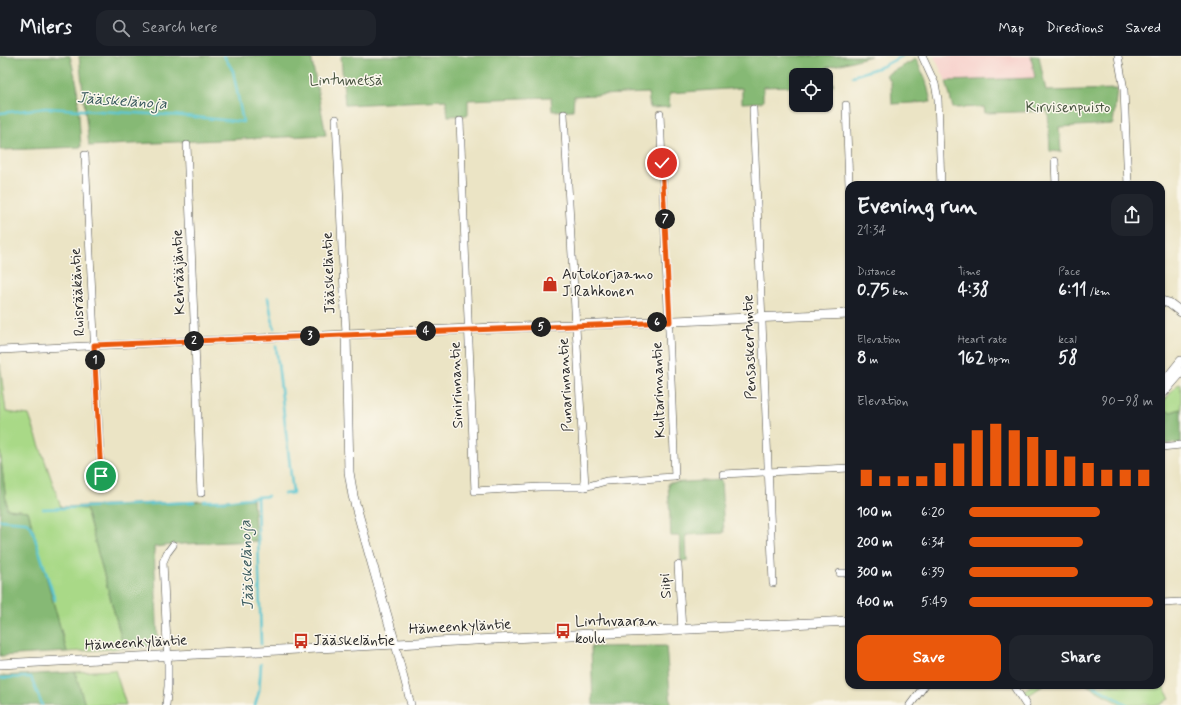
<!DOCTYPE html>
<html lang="en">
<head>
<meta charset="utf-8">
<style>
  :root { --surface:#171b24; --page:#20242c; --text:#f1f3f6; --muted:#9ea1a6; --line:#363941; --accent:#ea580c }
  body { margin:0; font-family:Mynerve,sans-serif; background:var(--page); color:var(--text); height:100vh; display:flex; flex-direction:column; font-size:15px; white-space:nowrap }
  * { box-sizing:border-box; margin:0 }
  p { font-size:13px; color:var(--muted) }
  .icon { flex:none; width:22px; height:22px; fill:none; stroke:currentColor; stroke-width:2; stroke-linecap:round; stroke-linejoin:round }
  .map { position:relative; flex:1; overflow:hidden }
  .panel { position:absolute; left:845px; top:125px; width:320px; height:508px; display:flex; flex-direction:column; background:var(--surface); border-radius:12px; box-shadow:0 1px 3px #0004 }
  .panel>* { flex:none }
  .controls { position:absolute; left:789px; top:12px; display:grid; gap:8px }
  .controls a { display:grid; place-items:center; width:44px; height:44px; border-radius:8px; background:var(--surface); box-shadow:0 1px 3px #0004; font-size:20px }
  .pin { position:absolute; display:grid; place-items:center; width:34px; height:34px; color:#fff; margin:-17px; border:2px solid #fff; border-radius:50%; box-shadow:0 1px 4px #0007 }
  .km { position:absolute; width:20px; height:20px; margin:-10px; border-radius:50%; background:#222; color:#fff; font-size:11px; line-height:20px; text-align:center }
  .round { display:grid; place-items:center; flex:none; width:42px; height:42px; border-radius:12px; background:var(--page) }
  .summary { display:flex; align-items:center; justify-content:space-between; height:68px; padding:0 12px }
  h1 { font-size:22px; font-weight:800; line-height:30px }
  .figures { display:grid; grid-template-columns:repeat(3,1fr); gap:6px; height:68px; padding:4px 12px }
  .figures div { display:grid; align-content:center }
  .figures b { font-size:17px; font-weight:800 }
  .figures small { font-size:11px; font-weight:400 }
  .figures p { font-size:11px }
  .chart { height:112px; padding:8px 12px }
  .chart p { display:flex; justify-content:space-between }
  .chart svg { width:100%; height:72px; margin-top:4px; stroke:var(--accent); stroke-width:6 }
  .primary-button { display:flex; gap:8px; margin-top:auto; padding:8px 12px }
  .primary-button a { flex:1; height:46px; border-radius:12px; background:var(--accent); color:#fff; font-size:16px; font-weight:800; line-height:46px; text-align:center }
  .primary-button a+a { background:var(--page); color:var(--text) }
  ul { padding:0 12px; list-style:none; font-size:13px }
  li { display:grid; grid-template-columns:64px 48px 1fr; align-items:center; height:30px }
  li i { height:10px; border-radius:5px; background:var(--accent) }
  header { display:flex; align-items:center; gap:24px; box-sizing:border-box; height:56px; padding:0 20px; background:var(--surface); border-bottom:1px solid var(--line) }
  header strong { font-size:19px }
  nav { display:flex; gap:22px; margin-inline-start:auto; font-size:14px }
  .search { width:280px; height:36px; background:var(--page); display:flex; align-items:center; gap:10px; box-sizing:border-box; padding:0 14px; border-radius:12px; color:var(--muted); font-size:15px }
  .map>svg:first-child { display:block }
</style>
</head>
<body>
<header>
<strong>Milers</strong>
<div class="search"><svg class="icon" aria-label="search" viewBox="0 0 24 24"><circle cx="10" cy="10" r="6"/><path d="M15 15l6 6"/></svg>Search here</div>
<nav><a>Map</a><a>Directions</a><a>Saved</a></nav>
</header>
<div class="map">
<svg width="1181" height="649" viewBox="0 0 1181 649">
  <rect width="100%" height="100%" fill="#fbf7ec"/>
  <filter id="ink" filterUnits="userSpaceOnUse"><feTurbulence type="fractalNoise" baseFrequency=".025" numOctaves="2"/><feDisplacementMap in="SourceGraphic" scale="8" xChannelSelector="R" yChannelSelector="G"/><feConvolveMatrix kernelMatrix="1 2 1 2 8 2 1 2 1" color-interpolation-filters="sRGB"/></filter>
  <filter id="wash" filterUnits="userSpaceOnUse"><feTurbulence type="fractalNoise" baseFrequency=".012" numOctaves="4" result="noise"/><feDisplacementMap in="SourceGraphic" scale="16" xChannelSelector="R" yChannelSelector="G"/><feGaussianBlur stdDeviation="0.9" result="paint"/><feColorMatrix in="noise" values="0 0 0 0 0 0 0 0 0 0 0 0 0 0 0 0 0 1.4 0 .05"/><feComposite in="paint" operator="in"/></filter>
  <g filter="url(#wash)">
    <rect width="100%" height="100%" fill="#ebe4c5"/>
    <path fill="#f7d0cb" d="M934,0H1031L1035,22L946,25Z"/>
    <g fill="#a9d987" stroke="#6a8259">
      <path d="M0,308L6,356L29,359L61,451L86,453L124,592L67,596L28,455L7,453L0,396Z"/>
      <path d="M1181,327V353L1171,356L1163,354L1161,357V349L1176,330Z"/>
      <path d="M115,614L126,649H85L75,616Z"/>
      <path d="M1032,629H1044L1027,640L1023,635Z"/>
      <path d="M1087,629H1160L1163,631L1170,642L1160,649H1122Z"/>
    </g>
    <g fill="#86b974" stroke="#587250">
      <path d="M0,0H70L77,29L81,91L0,94Z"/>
      <path d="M79,0H311L326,79L89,90Z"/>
      <path d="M341,0H871L826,12L834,29H826V19H796V30L763,31V46L742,47V32L670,37L669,51L650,52L648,37L574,40L573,54L552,55L551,41L468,44V59L448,60L446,44L345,49Z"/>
      <path d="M1031,0H1039L1046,35L1117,33L1113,68L1059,71L1061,96L1050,95L1048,55L985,57L984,51L953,52L946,25L1035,22Z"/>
      <path d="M916,3L926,25L931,46L892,48L891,26L886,19Z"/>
      <path d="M1181,353V387L1161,388V357L1163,354L1171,356Z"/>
      <path d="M0,396L7,453L28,455L67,596L0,600Z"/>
      <path d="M721,424L724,477L686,479L687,505H681L680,480H671L668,427Z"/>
      <path d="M253,443L256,485L182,488L154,491L158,590L124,592L86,453L61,451Z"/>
      <path d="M666,590L671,649H593L591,591Z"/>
      <path d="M75,616L85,649H0V620Z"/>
    </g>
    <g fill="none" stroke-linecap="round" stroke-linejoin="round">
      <g stroke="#5ac6d2" stroke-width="2.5">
        <path d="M853,20L883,10L902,0"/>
        <path d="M0,57L46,52L185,60L243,66L233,15L224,0"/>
        <path d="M268,242L274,272"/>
        <path d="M276,290L293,437L284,438"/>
        <path d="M204,445H225L257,441"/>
        <path d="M43,453L194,446"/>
        <path d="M0,464L26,466L31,470L55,544"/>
        <path d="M261,588L257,441L268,440"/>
        <path d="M0,622L31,621L42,649"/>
        <path d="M1092,629L1128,649"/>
        <path d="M255,649L259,636L261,608"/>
      </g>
    </g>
  </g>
  <g filter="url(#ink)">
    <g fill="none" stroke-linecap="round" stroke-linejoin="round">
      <defs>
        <g id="minor">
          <path d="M922,0L935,28L938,43L941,129"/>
          <path d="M1118,0L1124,34L1128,129"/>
          <path d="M846,49L849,129"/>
          <path d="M753,53L773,527"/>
          <path d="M564,58L585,431"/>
          <path d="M460,65L475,435L540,431H585L606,425L675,421L660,58"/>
          <path d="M187,89L201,437"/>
          <path d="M85,99L101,420"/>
          <path d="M1055,105L1056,129"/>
          <path d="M0,294L346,278L336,63"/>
          <path d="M1161,391L1181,389"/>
          <path d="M723,418L849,412"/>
          <path d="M678,509L682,574"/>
          <path d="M840,517H849"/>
          <path d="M1161,547L1181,546"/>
          <path d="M395,588L411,649"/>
          <path d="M1013,629L1026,649"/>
          <path d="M166,649L168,630V608L163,506L167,497L173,489"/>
          <path d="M910,649L925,629"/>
        </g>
        <g id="tertiary">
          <path d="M1161,245L1169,247L1181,256"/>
          <path d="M1161,330L1181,305"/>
          <path d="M1161,339L1181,316"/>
          <path d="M395,588L353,440L349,416L346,278L849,258"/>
          <path d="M0,608L849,565"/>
        </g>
      </defs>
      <use href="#minor" stroke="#484742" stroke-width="8"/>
      <use href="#tertiary" stroke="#484742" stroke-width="10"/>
      <use href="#minor" stroke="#fff" stroke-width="7"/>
      <use href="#tertiary" stroke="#fff" stroke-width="9"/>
    </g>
  </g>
  <g fill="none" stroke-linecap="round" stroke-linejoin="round" filter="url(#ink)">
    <defs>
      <path id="route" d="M101,420L94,289L670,266L662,107"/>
    </defs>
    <use href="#route" stroke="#fff" stroke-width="8"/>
    <use href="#route" stroke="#ea580c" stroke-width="5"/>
  </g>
  <defs>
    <symbol id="shop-bare" viewBox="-9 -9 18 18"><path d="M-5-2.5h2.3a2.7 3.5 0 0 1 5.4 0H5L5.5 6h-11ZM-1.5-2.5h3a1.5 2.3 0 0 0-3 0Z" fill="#c8321e" stroke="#fbf7ec" stroke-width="2.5" paint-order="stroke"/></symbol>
    <symbol id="bus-bare" viewBox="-9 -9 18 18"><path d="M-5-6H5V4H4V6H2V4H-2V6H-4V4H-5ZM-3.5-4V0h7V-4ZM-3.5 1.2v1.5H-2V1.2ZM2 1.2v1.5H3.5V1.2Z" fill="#c8321e" stroke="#fbf7ec" stroke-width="2.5" paint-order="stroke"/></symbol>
  </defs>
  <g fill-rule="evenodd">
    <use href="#shop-bare" x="539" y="217" width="22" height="22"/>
    <use href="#bus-bare" x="552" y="564" width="22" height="22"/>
    <use href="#bus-bare" x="290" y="574" width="22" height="22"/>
  </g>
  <g text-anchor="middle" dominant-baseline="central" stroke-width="3" stroke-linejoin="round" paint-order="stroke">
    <g font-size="15" fill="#4a5642" stroke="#fbf7ec">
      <text x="346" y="25">Lintumetsä</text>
      <text x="1068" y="52">Kirvisenpuisto</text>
    </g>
    <g font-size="15" fill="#2b2b2b" stroke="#fbf7ec">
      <text transform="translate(179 216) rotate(-92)">Kehrääjäntie</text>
      <text transform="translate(329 217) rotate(-92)">Jääskeläntie</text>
      <text transform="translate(78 236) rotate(-93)">Ruisrääkäntie</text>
      <text transform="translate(750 291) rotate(-92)">Pensaskertuntie</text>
      <text transform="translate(457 329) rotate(-92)">Sinirinnantie</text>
      <text transform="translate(566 329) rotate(-93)">Punarinnantie</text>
      <text transform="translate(659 334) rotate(-92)">Kultarinnantie</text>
      <text transform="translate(666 530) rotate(-94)">Siipi</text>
      <text transform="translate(460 571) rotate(-3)">Hämeenkyläntie</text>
      <text transform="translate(136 587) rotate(-3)">Hämeenkyläntie</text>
    </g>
    <g font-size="15" fill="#2b2b2b" stroke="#fbf7ec" text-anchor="start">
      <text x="562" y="219">Autokorjaamo<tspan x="562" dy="17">J.Rahkonen</tspan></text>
      <text x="575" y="566">Lintuvaaran<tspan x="575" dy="17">koulu</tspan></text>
      <text x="313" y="585">Jääskeläntie</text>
    </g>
    <g font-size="16" font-style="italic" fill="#395a5d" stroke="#fbf7ec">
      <text transform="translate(122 45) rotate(4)">Jääskelänoja</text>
      <text transform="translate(247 509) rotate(-92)">Jääskelänoja</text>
    </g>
  </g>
</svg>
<div class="controls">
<a><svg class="icon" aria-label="locate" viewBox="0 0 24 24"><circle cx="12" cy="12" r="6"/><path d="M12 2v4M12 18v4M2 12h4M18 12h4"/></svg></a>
</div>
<div class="pin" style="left:101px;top:420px;background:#1e9e55"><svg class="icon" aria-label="arrive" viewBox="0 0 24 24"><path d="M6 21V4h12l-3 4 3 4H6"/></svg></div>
<div class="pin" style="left:662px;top:107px;background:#d93025"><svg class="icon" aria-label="check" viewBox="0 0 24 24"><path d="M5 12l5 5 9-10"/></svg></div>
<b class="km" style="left:95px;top:304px">1</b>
<b class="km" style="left:194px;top:285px">2</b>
<b class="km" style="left:310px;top:280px">3</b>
<b class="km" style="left:426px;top:275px">4</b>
<b class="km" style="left:541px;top:271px">5</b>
<b class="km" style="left:657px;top:266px">6</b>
<b class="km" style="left:665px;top:163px">7</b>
<section class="panel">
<div class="summary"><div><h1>Evening run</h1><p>21:34</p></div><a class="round"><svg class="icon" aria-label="share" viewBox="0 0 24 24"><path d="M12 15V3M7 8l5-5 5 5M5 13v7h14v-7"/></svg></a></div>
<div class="figures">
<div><p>Distance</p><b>0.75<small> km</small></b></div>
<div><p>Time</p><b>4:38</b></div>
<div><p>Pace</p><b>6:11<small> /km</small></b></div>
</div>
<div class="figures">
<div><p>Elevation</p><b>8<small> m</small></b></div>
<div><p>Heart rate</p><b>162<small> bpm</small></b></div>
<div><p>kcal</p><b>58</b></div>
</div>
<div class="chart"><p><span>Elevation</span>90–98 m</p>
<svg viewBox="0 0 160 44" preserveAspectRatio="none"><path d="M5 44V34M15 44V38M25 44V38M35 44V38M45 44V30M55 44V18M65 44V10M75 44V6M85 44V10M95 44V14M105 44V22M115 44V26M125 44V30M135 44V34M145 44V34M155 44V34"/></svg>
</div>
<ul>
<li><b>100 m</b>6:20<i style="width:71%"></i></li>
<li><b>200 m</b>6:34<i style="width:62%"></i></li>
<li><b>300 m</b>6:39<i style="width:59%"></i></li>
<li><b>400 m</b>5:49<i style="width:100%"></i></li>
</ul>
<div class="primary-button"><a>Save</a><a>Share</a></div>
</section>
</div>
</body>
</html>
